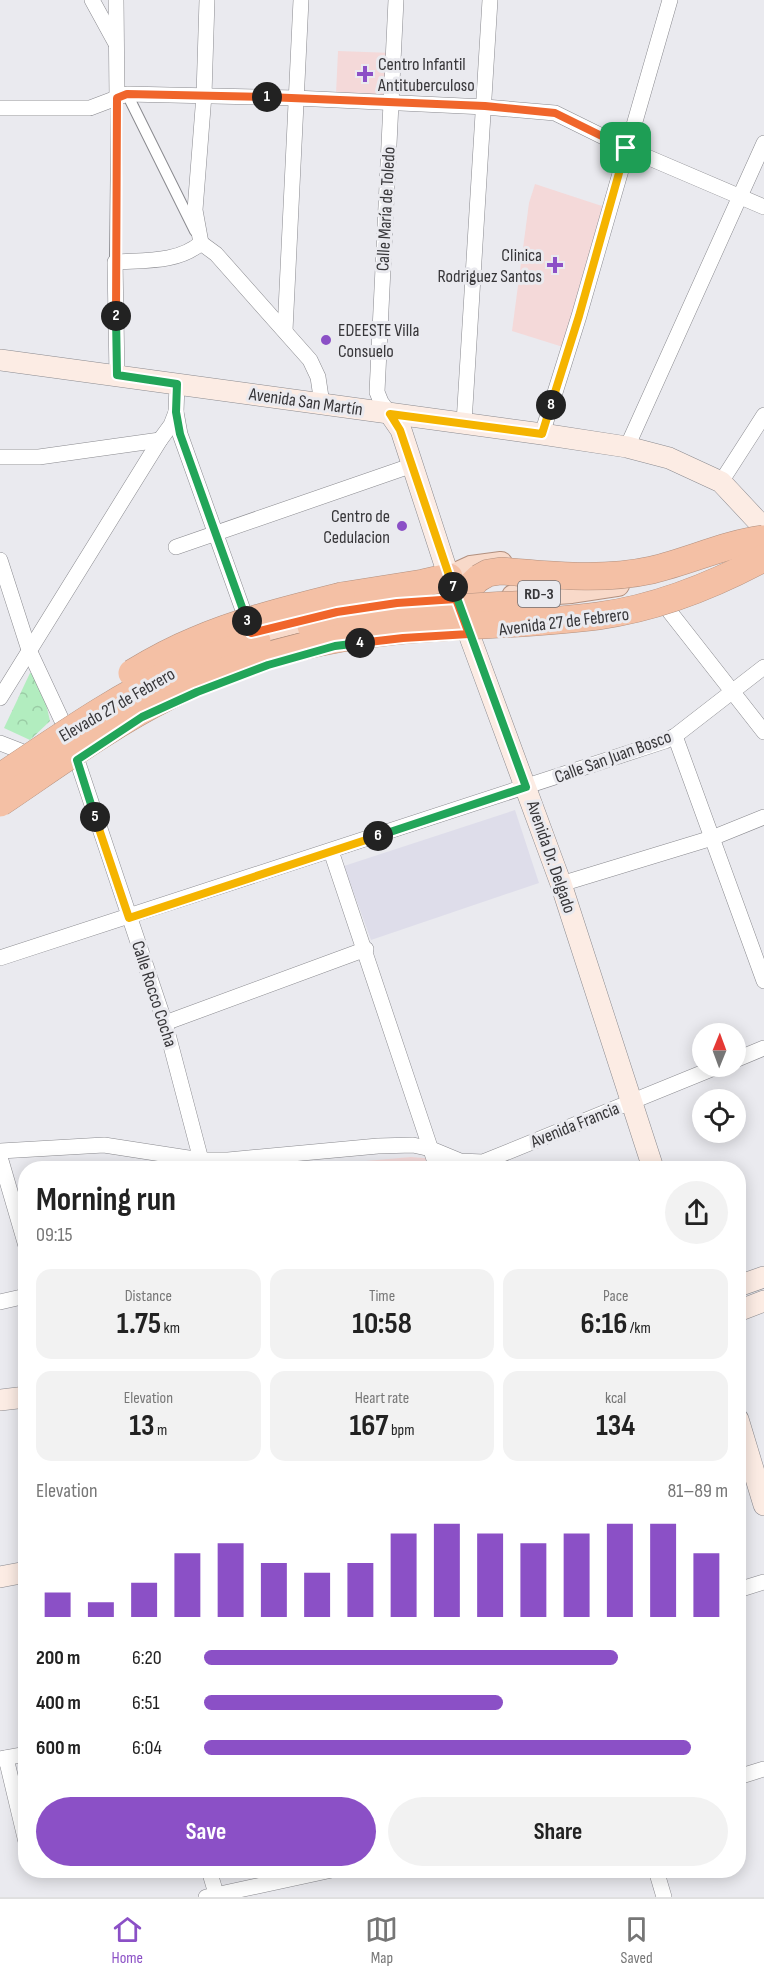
<!DOCTYPE html>
<html lang="en">
<head>
<meta charset="utf-8">
<style>
  :root { --surface:#fff; --page:#f2f2f2; --text:#222; --muted:#767676; --line:#e0e0e0; --accent:#8b50c6 }
  body { margin:0; font-family:"Sofia Sans Condensed",sans-serif; background:var(--page); color:var(--text); height:100vh; display:flex; flex-direction:column; font-size:22px; white-space:nowrap }
  * { box-sizing:border-box; margin:0 }
  p { font-size:20px; color:var(--muted) }
  .icon { flex:none; width:33px; height:33px; fill:none; stroke:currentColor; stroke-width:2; stroke-linecap:round; stroke-linejoin:round }
  .map { position:relative; flex:1; overflow:hidden }
  .side { position:absolute; left:18px; top:1161px; width:728px; height:717px; display:flex; flex-direction:column; background:var(--surface); border-radius:24px; box-shadow:0 3px 15px #0003 }
  .side>* { flex:none }
  .needle { width:39px; rotate:1deg }
  .tools { position:absolute; left:692px; top:1023px; display:grid; gap:12px }
  .tools a { display:grid; place-items:center; width:54px; height:54px; border-radius:50%; background:var(--surface); box-shadow:0 3px 15px #0003; font-size:30px }
  .pin { position:absolute; display:grid; place-items:center; width:51px; height:51px; color:#fff; margin:-26px; border-radius:12px; box-shadow:0 3px 9px #0006 }
  .km { position:absolute; width:30px; height:30px; margin:-15px; border-radius:50%; background:#222; color:#fff; font-size:16px; line-height:30px; text-align:center }
  .round { display:grid; place-items:center; flex:none; width:63px; height:63px; border-radius:32px; background:var(--page) }
  .head { display:flex; align-items:center; justify-content:space-between; height:102px; padding:0 18px }
  h1 { font-size:33px; font-weight:700; line-height:45px }
  .metrics { display:grid; grid-template-columns:repeat(3,1fr); gap:9px; height:102px; padding:6px 18px }
  .metrics div { display:grid; align-content:center; border-radius:15px; background:var(--page); text-align:center }
  .metrics b { font-size:30px; font-weight:700 }
  .metrics small { font-size:16px; font-weight:400 }
  .metrics p { font-size:16px }
  .chart { height:168px; padding:12px 18px }
  .chart p { display:flex; justify-content:space-between }
  .chart svg { width:100%; height:108px; margin-top:6px; stroke:var(--accent); stroke-width:6 }
  .action { display:flex; gap:12px; margin-top:auto; padding:12px 18px }
  .action a { flex:1; height:69px; border-radius:36px; background:var(--accent); color:#fff; font-size:24px; font-weight:700; line-height:69px; text-align:center }
  .action a+a { background:var(--page); color:var(--text) }
  ul { padding:0 18px; list-style:none; font-size:20px }
  li { display:grid; grid-template-columns:96px 72px 1fr; align-items:center; height:45px }
  li i { height:15px; border-radius:8px; background:var(--accent) }
  .tab-bar { display:flex; justify-content:space-around; align-items:center; height:84px; border-top:2px solid var(--line); background:var(--surface); font-size:16px; color:var(--muted) }
  .tab-bar a { display:grid; justify-items:center; gap:3px }
  .tab-bar .selected { color:var(--accent) }
  .map>svg:first-child { display:block }
</style>
</head>
<body>
<div class="map">
<svg width="764" height="1897" viewBox="0 0 764 1897">
  <defs>
    <pattern id="park-crowns" width="20" height="18" patternUnits="userSpaceOnUse" patternTransform="scale(1.5)"><rect width="20" height="18" fill="#b2edbf"/><path d="M2 6a3 3 0 1 1 6 0M12 15a3 3 0 1 1 6 0" fill="none" stroke="#9acca5"/></pattern>
  </defs>
  <rect width="100%" height="100%" fill="#eaeaef"/>
  <path fill="#deddea" d="M515,810L539,883L371,940L344,866Z"/>
  <g fill="#f4d9d9">
    <path d="M338,51L393,53L391,96L336,94Z"/>
    <path d="M535,184L608,208L563,347L512,331L529,203Z"/>
    <path d="M411,1157L435,1159L438,1168H311L310,1166Z"/>
  </g>
  <path fill="url(#park-crowns)" d="M30,673H39L50,721L30,740L4,728Z"/>
  <g fill="none" stroke-linecap="round" stroke-linejoin="round">
    <defs>
      <g id="pedestrian">
        <path d="M127,94L195,231"/>
        <path d="M115,262L117,98"/>
      </g>
      <g id="minor">
        <path d="M92,0L115,42"/>
        <path d="M116,0L117,98"/>
        <path d="M0,108H90L127,94L295,98L485,107L555,113L626,148L764,207"/>
        <path d="M201,243L195,210L204,95L207,0"/>
        <path d="M201,243L216,254L310,360L318,377L322,404"/>
        <path d="M285,331L301,0"/>
        <path d="M117,375L115,262C144,260 178,263 201,243"/>
        <path d="M177,384L176,412L180,434L249,627"/>
        <path d="M390,414L381,402L377,392L396,0"/>
        <path d="M464,423L490,0"/>
        <path d="M542,434L579,316L670,0"/>
        <path d="M627,447L764,143"/>
        <path d="M0,457H39L160,440"/>
        <path d="M721,482L764,415"/>
        <path d="M176,547L413,465"/>
        <path d="M0,560L29,650L64,725L77,760L165,1023L201,1160"/>
        <path d="M666,607L764,732"/>
        <path d="M0,698L160,440L171,425L176,412"/>
        <path d="M675,736L764,981"/>
        <path d="M0,743L36,757"/>
        <path d="M331,851L437,1168"/>
        <path d="M561,884L712,838L764,817"/>
        <path d="M0,958L665,741L675,736L764,667"/>
        <path d="M165,1023L366,949"/>
        <path d="M735,1060L764,1048"/>
        <path d="M0,1151L104,1145L201,1160H228L378,1146L413,1145L431,1149L460,1161L483,1162L719,1066"/>
        <path d="M0,1157L26,1246"/>
        <path d="M0,1302L26,1296"/>
        <path d="M738,1590L764,1582"/>
        <path d="M6,1758L26,1842"/>
        <path d="M0,1759L26,1754"/>
        <path d="M738,1777L764,1769"/>
        <path d="M209,1870L217,1897"/>
        <path d="M656,1870L664,1897"/>
        <path d="M206,1897L332,1870"/>
      </g>
      <g id="secondary">
        <path d="M0,360L542,434L627,447L669,458L721,482L764,528"/>
        <path d="M390,414L401,430L456,599L561,884L653,1168"/>
        <path d="M738,1286L764,1277"/>
        <path d="M738,1311L764,1301"/>
        <path d="M0,1400L26,1397"/>
        <path d="M738,1419L764,1505"/>
        <path d="M0,1577L26,1572"/>
      </g>
      <g id="primary">
        <path d="M449,577L471,567L501,563"/>
        <path d="M513,596L572,592L618,585"/>
        <path d="M253,633L328,614"/>
      </g>
      <g id="motorway">
        <path d="M341,596L423,583L449,577"/>
        <path d="M456,599L479,578"/>
      </g>
    </defs>
    <use href="#pedestrian" stroke="#8a8a8f" stroke-width="12"/>
    <use href="#minor" stroke="#8a8a8f" stroke-width="16"/>
    <use href="#secondary" stroke="#8a8a8f" stroke-width="22"/>
    <use href="#primary" stroke="#b2907f" stroke-width="24"/>
    <use href="#motorway" stroke="#b2907f" stroke-width="28"/>
    <use href="#pedestrian" stroke="#fff" stroke-width="10"/>
    <use href="#minor" stroke="#fff" stroke-width="15"/>
    <use href="#secondary" stroke="#fcece4" stroke-width="21"/>
    <use href="#primary" stroke="#f8d9c9" stroke-width="22"/>
    <use href="#motorway" stroke="#f4c0a5" stroke-width="27"/>
    <defs>
      <g id="motorway-bridge">
        <path d="M479,578L488,573L501,571C552,575 602,581 652,570C690,561 725,544 763,539"/>
        <path d="M311,626C386,611 459,607 535,604"/>
        <path d="M132,673C152,661 172,650 194,641C240,621 293,608 341,596"/>
        <path d="M0,777C56,740 113,699 174,671C201,659 229,650 257,641"/>
        <path d="M0,803C55,766 109,726 169,696C210,675 255,658 300,647C397,622 499,629 598,616C657,608 712,586 764,558"/>
      </g>
    </defs>
    <use href="#motorway-bridge" stroke="#b2907f" stroke-width="28" stroke-linecap="butt"/>
    <use href="#motorway-bridge" stroke="#f4c0a5" stroke-width="27"/>
  </g>
  <g fill="none" stroke-linecap="round" stroke-linejoin="round">
    <defs>
      <path id="split-1" d="M267,97L485,106L555,113L626,148"/>
      <path id="split-2" d="M116,316L117,98L127,94L267,97"/>
      <path id="split-3" d="M116,316L117,375L177,384L176,412L180,434L247,621"/>
      <path id="split-4" d="M247,621L251,633L337,612L397,603L456,599L469,634L403,638L360,643"/>
      <path id="split-5" d="M95,817L77,760L142,717L197,692L268,665L335,646L360,643"/>
      <path id="split-6" d="M95,817L129,918L378,836"/>
      <path id="split-7" d="M378,836L526,787L453,587"/>
      <path id="split-8" d="M453,587L400,430L390,414L542,434L551,405"/>
      <path id="split-9" d="M551,405L579,316L626,148"/>
    </defs>
    <use href="#split-1" stroke="#fff" stroke-width="12"/>
    <use href="#split-2" stroke="#fff" stroke-width="12"/>
    <use href="#split-3" stroke="#fff" stroke-width="12"/>
    <use href="#split-4" stroke="#fff" stroke-width="12"/>
    <use href="#split-5" stroke="#fff" stroke-width="12"/>
    <use href="#split-6" stroke="#fff" stroke-width="12"/>
    <use href="#split-7" stroke="#fff" stroke-width="12"/>
    <use href="#split-8" stroke="#fff" stroke-width="12"/>
    <use href="#split-9" stroke="#fff" stroke-width="12"/>
    <use href="#split-1" stroke="#f0652b" stroke-width="8"/>
    <use href="#split-2" stroke="#f0652b" stroke-width="8"/>
    <use href="#split-3" stroke="#22a559" stroke-width="8"/>
    <use href="#split-4" stroke="#f0652b" stroke-width="8"/>
    <use href="#split-5" stroke="#22a559" stroke-width="8"/>
    <use href="#split-6" stroke="#f5b400" stroke-width="8"/>
    <use href="#split-7" stroke="#22a559" stroke-width="8"/>
    <use href="#split-8" stroke="#f5b400" stroke-width="8"/>
    <use href="#split-9" stroke="#f5b400" stroke-width="8"/>
  </g>
  <g fill="#8b50c6" stroke="#eaeaef" stroke-width="2">
    <path d="M362 65h6v6h6v6h-6v6h-6v-6h-6v-6h6z"/>
    <path d="M552 256h6v6h6v6h-6v6h-6v-6h-6v-6h6z"/>
    <circle cx="326" cy="340" r="6"/>
    <circle cx="402" cy="526" r="6"/>
  </g>
  <g text-anchor="middle" dominant-baseline="central" stroke-width="6" stroke-linejoin="round" paint-order="stroke">
    <rect fill="#eaeaef" stroke="#6d6c70" stroke-width="1.5" x="518" y="581" width="42" height="26" rx="4.5"/>
    <g font-size="16" font-weight="bold" fill="#373639">
      <text x="539" y="594">RD-3</text>
    </g>
    <g font-size="18" fill="#373639" stroke="#eaeaef" text-anchor="start">
      <text x="378" y="64">Centro Infantil<tspan x="378" dy="21">Antituberculoso</tspan></text>
      <text x="542" y="255" text-anchor="end">Clinica<tspan x="542" dy="21">Rodriguez Santos</tspan></text>
      <text x="338" y="330">EDEESTE Villa<tspan x="338" dy="21">Consuelo</tspan></text>
      <text x="390" y="516" text-anchor="end">Centro de<tspan x="390" dy="21">Cedulacion</tspan></text>
    </g>
    <g font-size="18" fill="#373639" stroke="#eaeaef">
      <text transform="translate(386 209) rotate(-87)">Calle María de Toledo</text>
      <text transform="translate(306 402) rotate(8)">Avenida San Martín</text>
      <text transform="translate(564 622) rotate(-7)">Avenida 27 de Febrero</text>
      <text transform="translate(117 705) rotate(-30)">Elevado 27 de Febrero</text>
      <text transform="translate(613 757) rotate(-20)">Calle San Juan Bosco</text>
      <text transform="translate(551 857) rotate(71)">Avenida Dr. Delgado</text>
      <text transform="translate(154 994) rotate(72)">Calle Rocco Cocha</text>
      <text transform="translate(575 1125) rotate(-22)">Avenida Francia</text>
    </g>
  </g>
</svg>
<div class="tools">
<a><svg class="needle" viewBox="-14 -14 28 28"><path d="M0-13l5 13h-10z" fill="#e53935"/><path d="M0 13l5-13h-10z" fill="#767676"/></svg></a>
<a><svg class="icon" aria-label="locate" viewBox="0 0 24 24"><circle cx="12" cy="12" r="6"/><path d="M12 2v4M12 18v4M2 12h4M18 12h4"/></svg></a>
</div>
<div class="pin" style="left:626px;top:148px;background:#1e9e55"><svg class="icon" aria-label="arrive" viewBox="0 0 24 24"><path d="M6 21V4h12l-3 4 3 4H6"/></svg></div>
<b class="km" style="left:267px;top:97px">1</b>
<b class="km" style="left:116px;top:316px">2</b>
<b class="km" style="left:247px;top:621px">3</b>
<b class="km" style="left:360px;top:643px">4</b>
<b class="km" style="left:95px;top:817px">5</b>
<b class="km" style="left:378px;top:836px">6</b>
<b class="km" style="left:453px;top:587px">7</b>
<b class="km" style="left:551px;top:405px">8</b>
<section class="side">
<div class="head"><div><h1>Morning run</h1><p>09:15</p></div><a class="round"><svg class="icon" aria-label="share" viewBox="0 0 24 24"><path d="M12 15V3M7 8l5-5 5 5M5 13v7h14v-7"/></svg></a></div>
<div class="metrics">
<div><p>Distance</p><b>1.75<small> km</small></b></div>
<div><p>Time</p><b>10:58</b></div>
<div><p>Pace</p><b>6:16<small> /km</small></b></div>
</div>
<div class="metrics">
<div><p>Elevation</p><b>13<small> m</small></b></div>
<div><p>Heart rate</p><b>167<small> bpm</small></b></div>
<div><p>kcal</p><b>134</b></div>
</div>
<div class="chart"><p><span>Elevation</span>81–89 m</p>
<svg viewBox="0 0 160 44" preserveAspectRatio="none"><path d="M5 44V34M15 44V38M25 44V30M35 44V18M45 44V14M55 44V22M65 44V26M75 44V22M85 44V10M95 44V6M105 44V10M115 44V14M125 44V10M135 44V6M145 44V6M155 44V18"/></svg>
</div>
<ul>
<li><b>200 m</b>6:20<i style="width:79%"></i></li>
<li><b>400 m</b>6:51<i style="width:57%"></i></li>
<li><b>600 m</b>6:04<i style="width:93%"></i></li>
</ul>
<div class="action"><a>Save</a><a>Share</a></div>
</section>
</div>
<nav class="tab-bar">
<a class="selected"><svg class="icon" aria-label="home" viewBox="0 0 24 24"><path d="M3 11l9-7 9 7M6 9v11h12V9"/></svg>Home</a>
<a><svg class="icon" aria-label="map" viewBox="0 0 24 24"><path d="M3 6l6-2 6 2 6-2v14l-6 2-6-2-6 2zM9 4v14M15 6v14"/></svg>Map</a>
<a><svg class="icon" aria-label="saved" viewBox="0 0 24 24"><path d="M7 4h10v16l-5-4-5 4z"/></svg>Saved</a>
</nav>
</body>
</html>
